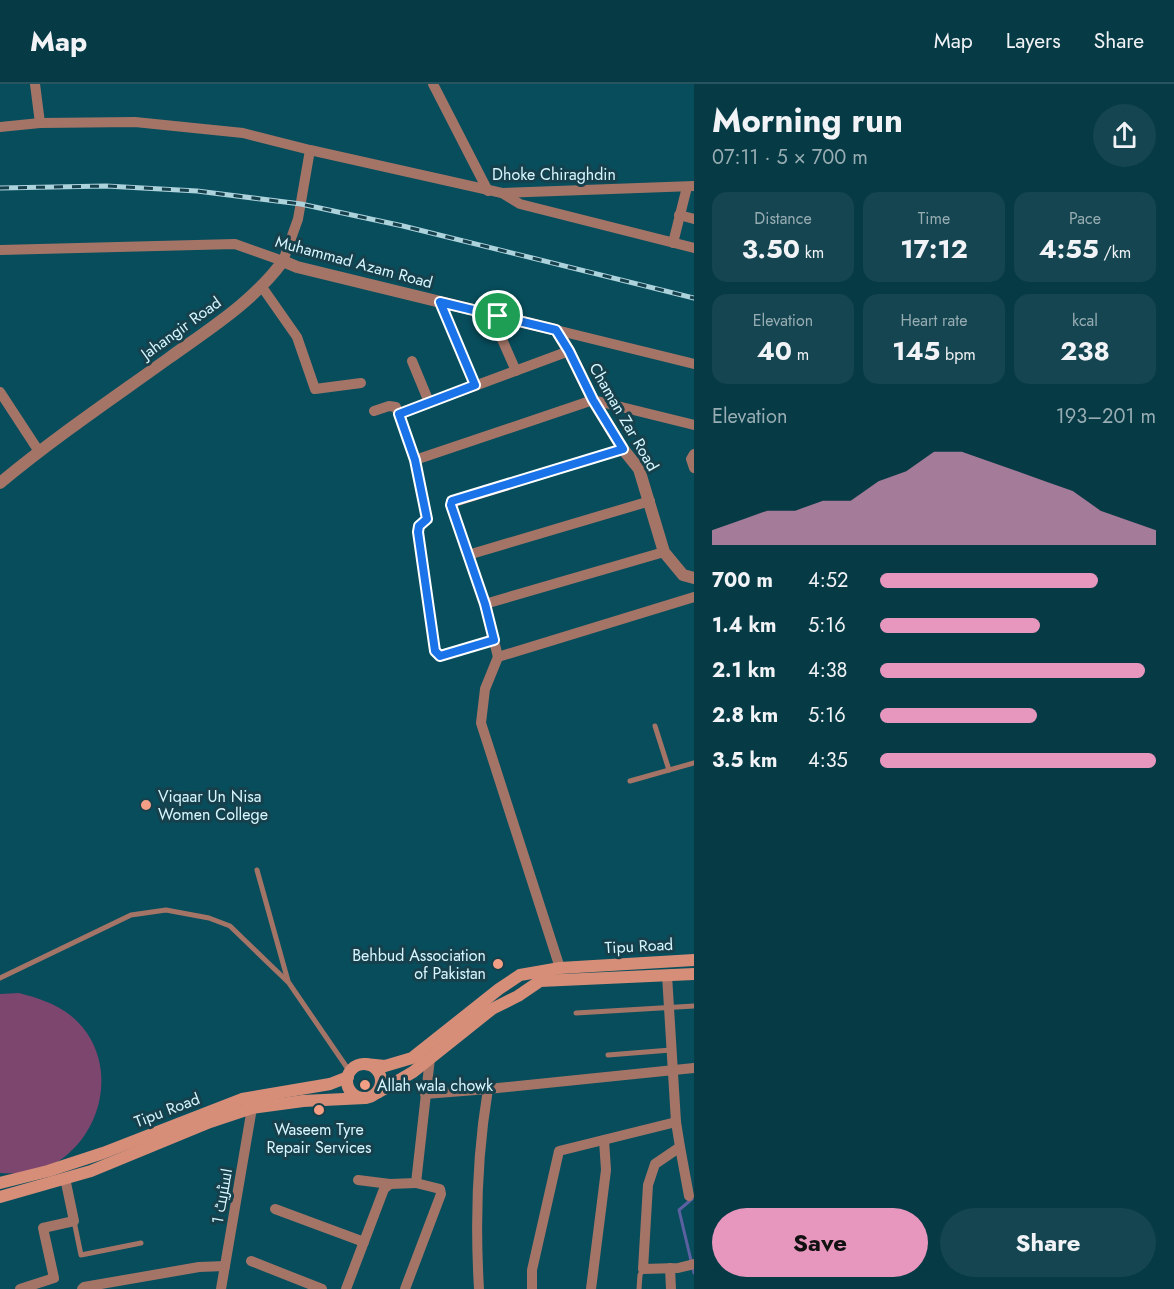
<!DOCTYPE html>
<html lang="en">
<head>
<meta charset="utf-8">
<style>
  :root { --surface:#063a45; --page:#144550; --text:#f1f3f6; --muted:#98adb3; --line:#27545e; --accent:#e797bd }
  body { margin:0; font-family:Jost,Cairo,sans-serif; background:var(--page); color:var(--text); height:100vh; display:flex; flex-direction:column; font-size:22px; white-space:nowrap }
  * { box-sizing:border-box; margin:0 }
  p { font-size:20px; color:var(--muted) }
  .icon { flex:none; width:33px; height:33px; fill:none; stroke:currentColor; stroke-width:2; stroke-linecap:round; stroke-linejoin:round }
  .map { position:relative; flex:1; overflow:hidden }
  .side { display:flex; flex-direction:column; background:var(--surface); width:480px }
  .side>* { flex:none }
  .pin { position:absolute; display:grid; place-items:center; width:51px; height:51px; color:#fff; margin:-26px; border:3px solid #fff; border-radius:50%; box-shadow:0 2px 6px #0007 }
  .round { display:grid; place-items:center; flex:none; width:63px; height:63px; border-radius:32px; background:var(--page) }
  .overview { display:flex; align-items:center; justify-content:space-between; height:102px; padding:0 18px }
  h1 { font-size:33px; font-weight:700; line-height:45px }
  .stats { display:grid; grid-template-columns:repeat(3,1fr); gap:9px; height:102px; padding:6px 18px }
  .stats div { display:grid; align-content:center; border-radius:15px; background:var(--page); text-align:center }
  .stats b { font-size:26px; font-weight:700 }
  .stats small { font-size:16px; font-weight:400 }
  .stats p { font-size:16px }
  .chart { height:168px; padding:12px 18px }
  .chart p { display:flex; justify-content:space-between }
  .chart svg { width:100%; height:108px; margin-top:6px; fill:var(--accent); opacity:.7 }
  .action { display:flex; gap:12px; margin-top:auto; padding:12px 18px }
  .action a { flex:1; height:69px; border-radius:36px; background:var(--accent); color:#111; font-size:24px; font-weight:700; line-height:69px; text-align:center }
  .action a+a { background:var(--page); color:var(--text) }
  ul { padding:0 18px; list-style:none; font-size:20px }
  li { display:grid; grid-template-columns:96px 72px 1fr; align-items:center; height:45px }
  li i { height:15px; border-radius:8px; background:var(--accent) }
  header { display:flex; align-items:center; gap:36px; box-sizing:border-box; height:84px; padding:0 30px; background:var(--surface); border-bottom:2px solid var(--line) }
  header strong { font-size:28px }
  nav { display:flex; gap:33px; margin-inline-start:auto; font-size:21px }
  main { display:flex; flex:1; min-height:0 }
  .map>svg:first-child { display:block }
</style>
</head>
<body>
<header>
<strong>Map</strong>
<nav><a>Map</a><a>Layers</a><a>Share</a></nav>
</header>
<main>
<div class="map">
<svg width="694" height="1205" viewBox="0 0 694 1205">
  <rect width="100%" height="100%" fill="#084d5c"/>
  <path fill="#7d466f" d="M19,909C38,914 54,919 70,931C120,971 107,1049 54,1080C37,1089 18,1090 0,1089V910Z"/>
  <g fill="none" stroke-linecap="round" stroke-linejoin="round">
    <path stroke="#5b61a0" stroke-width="3" d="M692,1115L679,1126L694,1189"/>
    <g stroke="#a47567" stroke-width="5">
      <path d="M655,642L669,686"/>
      <path d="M630,697L694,679"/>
      <path d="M257,786L288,897"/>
      <path d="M0,894L131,831L166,826L209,834L230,842L289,899L350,988"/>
      <path d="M576,929L694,922"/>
      <path d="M608,971L671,966"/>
      <path d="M74,1137L81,1171L141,1159"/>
      <path d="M639,1205L640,1191L643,1185"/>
    </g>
    <g stroke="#a47567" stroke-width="10">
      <path d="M35,0L40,39"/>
      <path d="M433,0L488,107"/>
      <path d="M0,43L40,39L135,38L243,49L310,66L502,109L694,102"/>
      <path d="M502,109L520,120L694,164"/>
      <path d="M679,131L694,135"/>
      <path d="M673,159L687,103"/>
      <path d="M0,166L235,160L283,177L298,135L310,66"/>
      <path d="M262,203L297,253L315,305L361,299"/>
      <path d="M440,218L475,301"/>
      <path d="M556,246L694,280"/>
      <path d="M501,253L516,287"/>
      <path d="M412,277L429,318"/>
      <path d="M0,308L38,366"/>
      <path d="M374,327L389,322L396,323L415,376L427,435L419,442L418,448L435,567L440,572L494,556"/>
      <path d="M399,330L569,267"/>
      <path d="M694,370L691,375L694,384"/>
      <path d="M415,376L593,316L694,341"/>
      <path d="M468,471L650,417"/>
      <path d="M485,520L664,468"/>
      <path d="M498,573L485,520L451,419L623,365"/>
      <path d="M498,573L485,605L481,639L560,884"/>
      <path d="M498,573L694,513"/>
      <path d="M667,891L676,1038L680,1063L655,1080L648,1101L643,1185L678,1184L694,1180"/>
      <path d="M488,1005L694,984"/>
      <path d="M425,1010L488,1005C477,1071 475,1138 479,1205"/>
      <path d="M680,1063L689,1112"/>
      <path d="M358,1096L390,1100"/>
      <path d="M275,1125L364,1158"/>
      <path d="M251,1177L322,1205"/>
      <path d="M670,1184L671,1205"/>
      <path d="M20,1205L54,1194L43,1144L74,1137L65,1094"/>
      <path d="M82,1205L84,1203L199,1183L225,1182"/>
      <path d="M221,1205L252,1024"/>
      <path d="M346,1205L384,1105L390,1100L416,1099L430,974"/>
      <path d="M405,1205L441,1110L440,1105L416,1099"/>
      <path d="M532,1205V1186L559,1067L676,1038"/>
      <path d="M591,1205L606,1086L604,1056"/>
    </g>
    <path stroke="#a47567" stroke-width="12" d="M0,399C54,354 112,315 169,274C209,245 253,218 283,177L297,183L556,246L569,267L593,316L623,365L639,385L664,468L683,491L694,494"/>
    <g stroke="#d78e78" stroke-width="12">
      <path d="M365,980L385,982L412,974L499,905L520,891L560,884L694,876"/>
      <circle cx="364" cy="997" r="17"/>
      <path d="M377,1009L413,988L492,925L518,912L540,897L694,890"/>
      <path d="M0,1099L48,1087L103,1069L242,1015L330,1000L348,993"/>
      <path d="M0,1113L91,1087L210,1038L252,1024L303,1017L365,1014"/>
    </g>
    <defs>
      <path id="rail" d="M0,104L106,102L197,107L301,120L403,142L694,214"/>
    </defs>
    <use href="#rail" stroke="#acd2dc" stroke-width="5"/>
    <use href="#rail" stroke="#16414c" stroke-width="3" stroke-dasharray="9" stroke-linecap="butt"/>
  </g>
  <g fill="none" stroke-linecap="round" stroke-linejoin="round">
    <defs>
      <path id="route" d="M440,218L556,246L569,267L593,316L623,365L452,417L451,421L485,520L494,556L440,572L435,567L418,448L419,442L427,435L415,376L399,330L475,301Z"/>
    </defs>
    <use href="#route" stroke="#fff" stroke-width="12"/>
    <use href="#route" stroke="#1a73e8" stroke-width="8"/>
  </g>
  <g fill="#f39f85" stroke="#16414c" stroke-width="2">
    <circle cx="146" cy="721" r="6"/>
    <circle cx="498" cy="880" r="6"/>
    <circle cx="365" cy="1001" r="6"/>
    <circle cx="319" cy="1026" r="6"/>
  </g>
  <g text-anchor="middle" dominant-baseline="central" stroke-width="6" stroke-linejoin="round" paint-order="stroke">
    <g font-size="16" fill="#d8f6ff" stroke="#16414c">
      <text x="554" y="90">Dhoke Chiraghdin</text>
      <text transform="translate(354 178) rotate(15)">Muhammad Azam Road</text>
      <text transform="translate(181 244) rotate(-36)">Jahangir Road</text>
      <text transform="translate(624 333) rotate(60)">Chaman Zar Road</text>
      <text transform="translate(639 862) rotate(-3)">Tipu Road</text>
      <text transform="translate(167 1026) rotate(-21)">Tipu Road</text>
      <text transform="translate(222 1112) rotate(-80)">اسٹریٹ 1</text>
    </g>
    <g font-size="16" fill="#d8f6ff" stroke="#16414c" text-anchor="start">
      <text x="158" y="712">Viqaar Un Nisa<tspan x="158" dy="18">Women College</tspan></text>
      <text x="486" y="871" text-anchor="end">Behbud Association<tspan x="486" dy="18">of Pakistan</tspan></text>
      <text x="377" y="1001">Allah wala chowk</text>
      <text x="319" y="1045" text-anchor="middle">Waseem Tyre<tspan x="319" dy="18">Repair Services</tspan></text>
    </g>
  </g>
</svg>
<div class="pin" style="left:498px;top:232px;background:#1e9e55"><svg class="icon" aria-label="arrive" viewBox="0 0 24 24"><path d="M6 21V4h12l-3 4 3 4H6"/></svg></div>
</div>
<section class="side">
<div class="overview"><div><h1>Morning run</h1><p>07:11 · 5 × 700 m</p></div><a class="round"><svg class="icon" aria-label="share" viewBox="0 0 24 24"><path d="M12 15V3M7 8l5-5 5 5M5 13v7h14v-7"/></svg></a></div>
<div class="stats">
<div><p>Distance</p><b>3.50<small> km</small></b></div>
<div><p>Time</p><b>17:12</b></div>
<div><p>Pace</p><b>4:55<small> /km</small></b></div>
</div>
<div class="stats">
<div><p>Elevation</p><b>40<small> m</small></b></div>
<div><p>Heart rate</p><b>145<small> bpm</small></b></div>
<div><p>kcal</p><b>238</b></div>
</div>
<div class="chart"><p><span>Elevation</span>193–201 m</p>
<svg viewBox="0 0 160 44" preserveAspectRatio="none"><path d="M0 44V38L10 34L20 30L30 30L40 26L50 26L60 18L70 14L80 6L90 6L100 10L110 14L120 18L130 22L140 30L150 34L160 38V44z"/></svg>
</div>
<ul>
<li><b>700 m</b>4:52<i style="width:79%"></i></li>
<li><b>1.4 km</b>5:16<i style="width:58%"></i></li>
<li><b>2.1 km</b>4:38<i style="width:96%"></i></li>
<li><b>2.8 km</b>5:16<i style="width:57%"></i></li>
<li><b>3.5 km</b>4:35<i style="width:100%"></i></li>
</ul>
<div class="action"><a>Save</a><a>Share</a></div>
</section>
</main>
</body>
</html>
